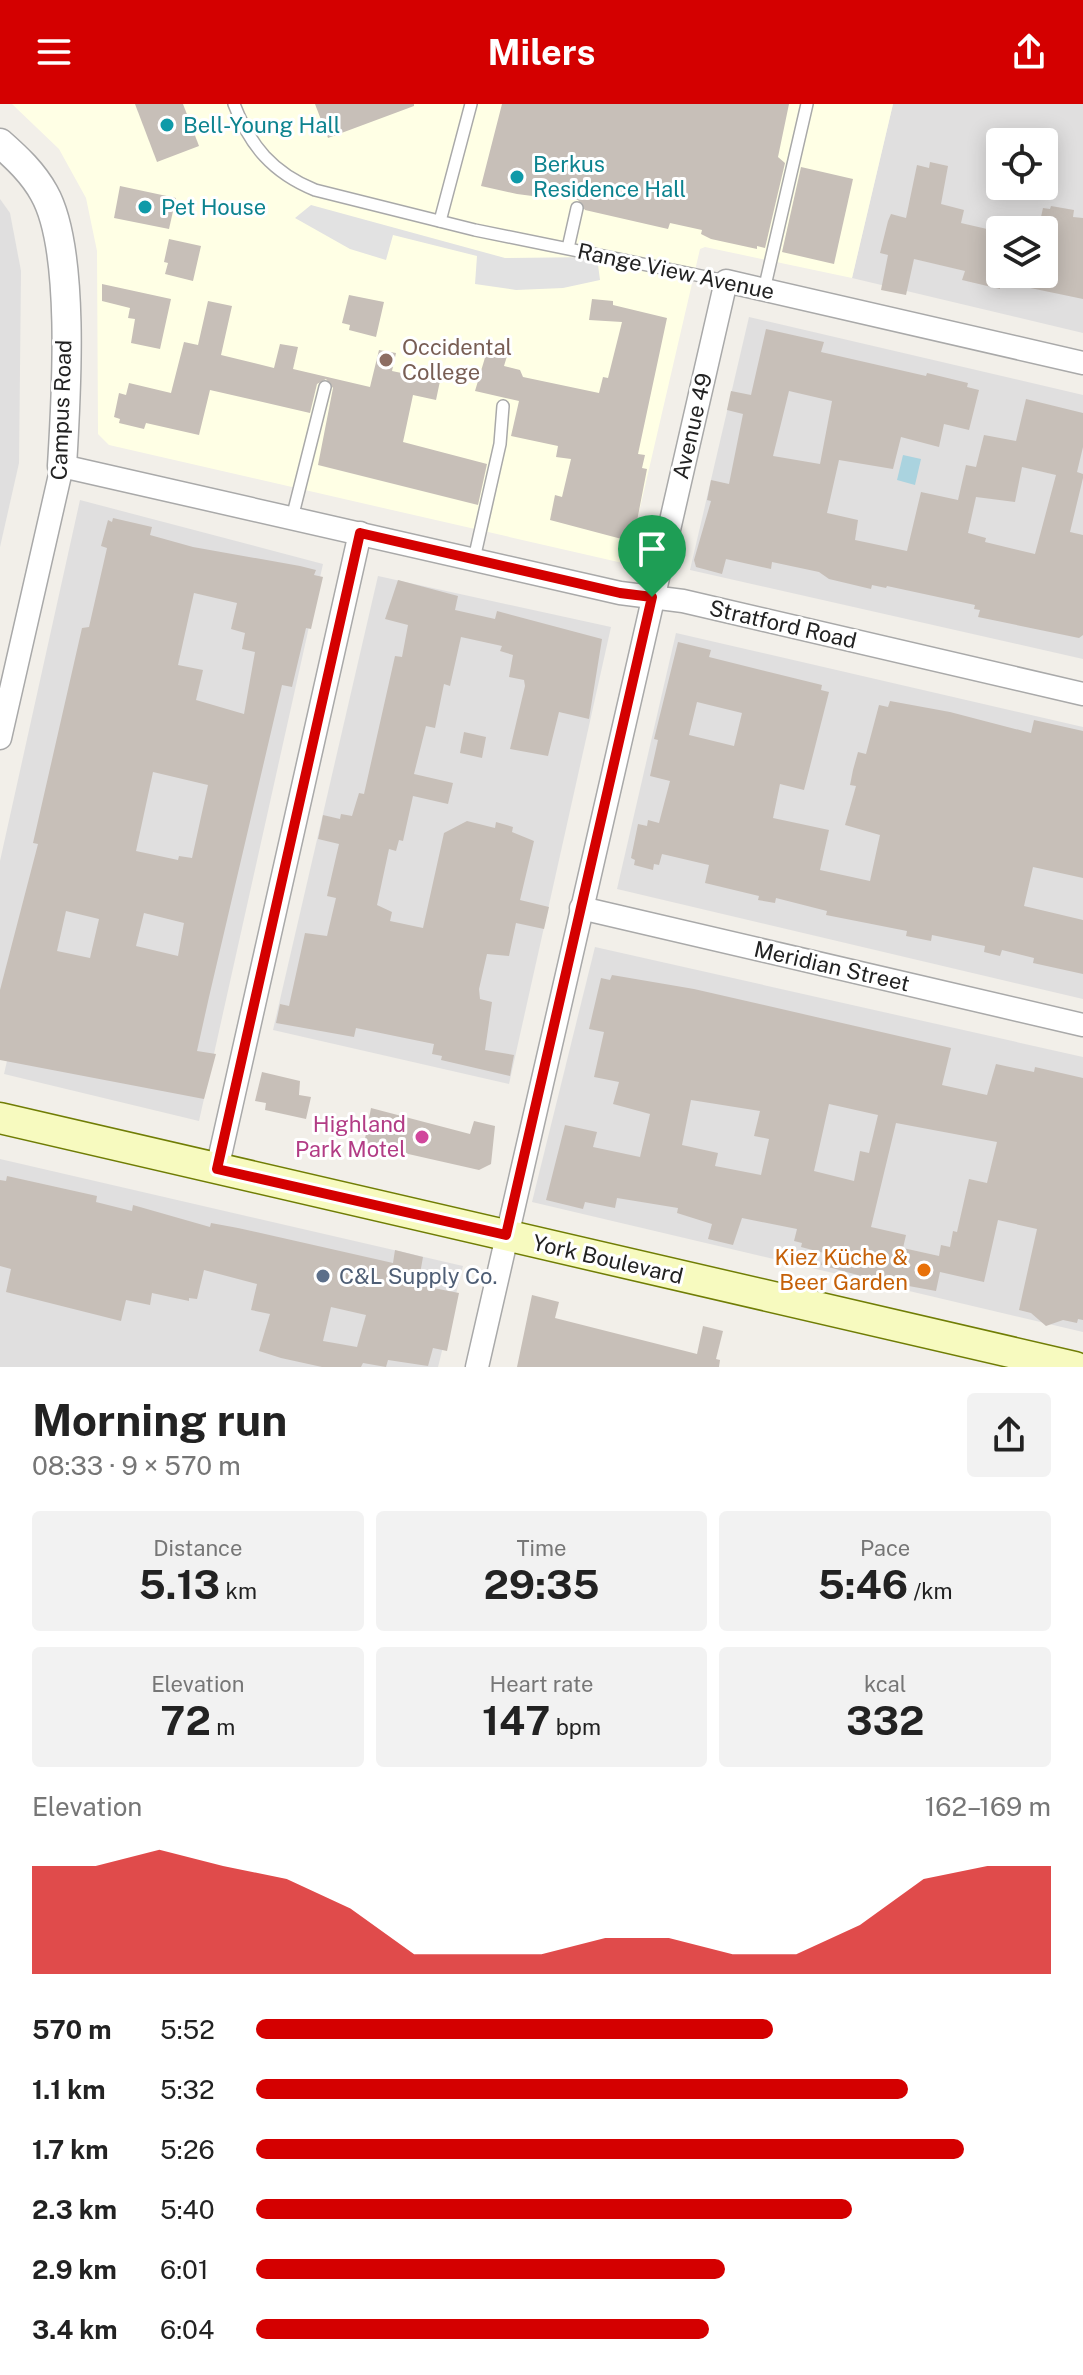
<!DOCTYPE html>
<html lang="en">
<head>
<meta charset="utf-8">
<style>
  :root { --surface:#fff; --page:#f2f2f2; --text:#222; --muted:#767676; --accent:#d40000 }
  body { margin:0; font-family:"Public Sans",sans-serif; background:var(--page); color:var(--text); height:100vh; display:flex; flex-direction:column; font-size:30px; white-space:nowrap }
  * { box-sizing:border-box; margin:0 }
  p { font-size:26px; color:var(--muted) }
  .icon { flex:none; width:44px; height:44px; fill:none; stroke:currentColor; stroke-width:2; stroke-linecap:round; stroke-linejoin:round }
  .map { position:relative; height:1263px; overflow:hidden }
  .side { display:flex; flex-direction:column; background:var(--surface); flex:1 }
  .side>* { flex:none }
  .controls { position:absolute; left:986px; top:24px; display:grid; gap:16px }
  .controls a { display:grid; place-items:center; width:72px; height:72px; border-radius:8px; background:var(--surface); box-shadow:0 4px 20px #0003; font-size:40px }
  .pin { position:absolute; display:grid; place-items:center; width:68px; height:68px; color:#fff; margin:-82px -34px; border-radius:50% 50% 50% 0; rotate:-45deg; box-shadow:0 0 8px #0007 }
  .pin .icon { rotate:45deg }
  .round { display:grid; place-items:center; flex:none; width:84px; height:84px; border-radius:8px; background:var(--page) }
  .overview { display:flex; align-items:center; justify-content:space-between; height:136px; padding:0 32px }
  h1 { font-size:44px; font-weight:700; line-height:60px }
  .metrics { display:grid; grid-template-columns:repeat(3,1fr); gap:12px; height:136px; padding:8px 32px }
  .metrics div { display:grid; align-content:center; border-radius:8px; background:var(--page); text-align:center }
  .metrics b { font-size:40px; font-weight:700 }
  .metrics small { font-size:22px; font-weight:400 }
  .metrics p { font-size:22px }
  .chart { height:224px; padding:16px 32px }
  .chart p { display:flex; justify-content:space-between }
  .chart svg { width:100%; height:144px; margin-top:8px; fill:var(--accent); opacity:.7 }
  ul { padding:0 32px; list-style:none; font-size:26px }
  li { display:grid; grid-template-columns:128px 96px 1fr; align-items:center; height:60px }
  li i { height:20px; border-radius:10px; background:var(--accent) }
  header { display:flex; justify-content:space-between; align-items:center; height:104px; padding:0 32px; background:var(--accent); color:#fff; font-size:36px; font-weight:700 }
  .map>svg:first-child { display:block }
</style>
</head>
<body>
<header><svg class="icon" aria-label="menu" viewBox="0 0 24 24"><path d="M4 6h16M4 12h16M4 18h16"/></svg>Milers<svg class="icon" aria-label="share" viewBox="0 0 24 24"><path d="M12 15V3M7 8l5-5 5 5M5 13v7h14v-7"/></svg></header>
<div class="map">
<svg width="1083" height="1263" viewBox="0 0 1083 1263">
  <rect width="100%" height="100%" fill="#f2efe9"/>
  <g fill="#e0dfdf" fill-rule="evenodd">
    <path d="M893,0H1083V229L852,174ZM1000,38H1044V82H1000ZM1000,126H1044V170H1000Z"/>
    <path d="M0,95L10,109L21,167L19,359L0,443Z"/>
    <path d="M749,213L1083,291V555L690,466Z"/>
    <path d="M80,396L323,460L199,1017L4,970L22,891L0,886V757Z"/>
    <path d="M378,472L611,523L509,980L273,926Z"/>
    <path d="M676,529L1083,623V895L617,785Z"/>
    <path d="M595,843L1083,953V1228L532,1098Z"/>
    <path d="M0,1055L463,1162L438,1263H0Z"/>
  </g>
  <path fill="#ffffe5" d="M12,0H893L852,174L705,143L700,145L627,460L109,341L98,330L97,147L86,94L59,45Z"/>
  <path fill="#e2e2e2" d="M311,101L505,154L597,153L600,176L563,184L516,186L475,180L477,152L393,131L386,156L350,145L295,114Z"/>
  <path fill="#aad3df" d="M903,351L921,355L915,381L897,376Z"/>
  <g fill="#c7bfb8" fill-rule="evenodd">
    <path d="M135,0H183L199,42L157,58Z"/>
    <path d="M315,0H414V2L328,34Z"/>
    <path d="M502,0H789L778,53L785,59L765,144L757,142V145L711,135L701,130L702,126L670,119L668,125L585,106L578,96L540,89V93L517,90L481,82Z"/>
    <path d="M930,58L948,62L941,100L964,106L961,119L1000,128V185L962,176L965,167L914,155L906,191L881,186L888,151L880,149L888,117L891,110L906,114L917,61L929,64Z"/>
    <path d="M801,63L853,75L834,160L782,148Z"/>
    <path d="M120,82L176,94L169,125L114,114Z"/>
    <path d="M1051,102L1074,106L1073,113L1083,114V195L1001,178L1002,170H1044V126H1038L1043,104L1050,105Z"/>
    <path d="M169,135L201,142L193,177L165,170L168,159L164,158Z"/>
    <path d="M102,180L171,195L160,245L131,239L135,215L128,214L130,204L102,197Z"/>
    <path d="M349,191L384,198L376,233L349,226L350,221L342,219Z"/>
    <path d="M592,195L613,197V201L667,214L638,350L645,351L642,364L647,365L633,438L550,416L555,391L562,393L571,355L556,353L558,342L511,332L519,297L475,287L487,247L507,252L504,262L520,266L523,273L599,289L603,273L608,274L622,218L589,216Z"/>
    <path d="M208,197L232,202L221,251L274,264L280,240L298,243L293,265L370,283L379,246L396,249L392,267L440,277L436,296L413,291L403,338L487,360L478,401L318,361L333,284L326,275L317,280L310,309L210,286L199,331L146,319L144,325L119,319L120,315L114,313L119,289L126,291L129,279L171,289L184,238L198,241Z"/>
    <path d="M766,225L824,238L821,248L926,272L927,269L968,279L967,283L979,286L969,326L944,320L939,343L901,333L893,365L839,356L827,409L858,416L855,436L907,447L921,388L958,396L966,361L976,363L984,331L1016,337L1026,295L1083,309V343L1077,368L1083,370V374L1070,428L1083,431V531L1079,534L978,513L980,506L974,505L975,501L887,482L886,484L872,481L871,485L829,475L819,468L772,458L771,465L726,455L722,470L696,463L694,456L711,397L707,396L711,376L729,380L743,310L727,306L731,287L751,291ZM789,287L832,297L820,360L773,352ZM1022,363L1056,371L1035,450L985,438L986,434L968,429L976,393L1015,398Z"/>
    <path d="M113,414L152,423L150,431L193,443L300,462L316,466L314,471L323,473L311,525L306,524L292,583L282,581L209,893L197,947L216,950L204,995L0,956V886L38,740L33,739L82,524L89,523L107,444L101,442L108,416L112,418ZM194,489L237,499L231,525L245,529L242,545L255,548L244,610L196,596L203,566L178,561ZM153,668L208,681L192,754L179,752L178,756L136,747ZM66,807L99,815L90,854L57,847ZM144,809L184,819L178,852L136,842Z"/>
    <path d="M398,476L458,492L455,506L495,515L497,507L602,535L589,615L559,608L548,652L510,645L525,582L524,576L509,573L513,551L500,547L502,542L461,533L450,582L444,580L435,624L426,622L414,670L453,679L448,700L413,692L403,737L399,736L396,747L389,745L377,801L392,808L390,817L423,824L444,729L467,717L495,724L496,718L513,723L512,728L534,737L520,796L549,803L544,825L516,819L509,852L487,850L479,885L480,895L492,898L485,946L514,951L510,972L441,956L442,952L432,950L434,940L356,924L354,933L276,919L280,900L289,902L305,829L327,832L336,794L327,792L339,740L318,735L321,721L323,711L340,715L341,710L352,712L359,689L364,690L395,552L402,553L408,521L385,515Z"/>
    <path d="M678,538L711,546L709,553L822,581L821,586L829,588L804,686L780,680L773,714L829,726L820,766L870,777L880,731L845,721L856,682L850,681L853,666L858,648L866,650L879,601L888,603L890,597L950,608L1031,629L1034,616L1083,627V774L1033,763L1024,802L1083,816V870L1033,859L1034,854L1002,846L1000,852L984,848L985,842L932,831L931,837L906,832L907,827L826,811L827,807L776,794L775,799L758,796L759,792L705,779L709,761L662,750L659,761L654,760L653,766L634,761L635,756L631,754L638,720L647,722L648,716L659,719L670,677L650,672L658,636L654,635ZM697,598L742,609L734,642L689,631Z"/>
    <path d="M464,628L486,633L482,654L460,649Z"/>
    <path d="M612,871L694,885L951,944L942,981L987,991L996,960L1034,968L1035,963L1083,974V1216L1078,1215L1077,1219L1063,1216L1046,1222L1031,1209L1019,1206L1037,1125L998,1116L984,1178L940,1168L936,1187L876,1176L821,1161L824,1149L801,1143L802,1139L794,1137L797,1125L742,1114L733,1141L708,1135L712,1120L677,1109L678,1104L617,1094L615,1104L585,1098L583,1105L546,1096L565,1021L597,1028L593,1043L640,1053L650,1010L613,1000L619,978L594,973L604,928L589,925L601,874L610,876ZM691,996L760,1007L754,1032L769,1035L761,1071L715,1062L718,1049L682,1041ZM829,1000L878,1011L869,1049L860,1047L854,1077L814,1067ZM896,1019L997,1038L987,1079L969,1075L957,1128L953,1127L950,1143L941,1141L939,1152L903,1144L906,1131L871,1123Z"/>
    <path d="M262,968L300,977L299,991L311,993L306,1015L265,1006L266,999L255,997Z"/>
    <path d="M371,1004L470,1030L474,1017L495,1022L491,1060L479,1066L364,1040Z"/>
    <path d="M7,1072L97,1092L96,1098L132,1107L133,1101L210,1123L211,1119L238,1124L393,1159L395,1146L423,1153L418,1181L459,1189L447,1247L433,1244L428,1262L388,1256L386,1263L363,1259L361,1263H322L281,1254L259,1247L270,1210L251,1206L257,1180L204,1166L197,1195L189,1194V1197L152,1189L150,1201L126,1196L121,1217L6,1188L11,1165L0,1162V1076L6,1077ZM331,1203L366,1211L357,1243L323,1237Z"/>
    <path d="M532,1191L559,1198L555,1214L697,1250L703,1222L723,1227L716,1255L720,1256L719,1263H517Z"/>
  </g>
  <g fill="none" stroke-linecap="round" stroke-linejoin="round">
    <defs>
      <g id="service">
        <path d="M234,0C250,42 273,69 315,86L475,126L726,177"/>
        <path d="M440,117L471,0"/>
        <path d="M568,144L577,104"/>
        <path d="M764,186L807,0"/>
        <path d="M292,414L325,283"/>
        <path d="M474,455L500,340L503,302"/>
      </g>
      <g id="minor">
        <path d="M0,634L62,362L620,489L683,497L1083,590"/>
        <path d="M581,804L1083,921"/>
        <path d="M217,1065L360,429"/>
        <path d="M477,1263L726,177L1083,259"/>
      </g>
      <path id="tertiary" d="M0,39C17,54 33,69 44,89C76,145 66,296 62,362"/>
      <path id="secondary" d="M0,1014L1075,1263"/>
    </defs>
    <use href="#service" stroke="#a9a9a9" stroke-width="14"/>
    <use href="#minor" stroke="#a9a9a9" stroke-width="25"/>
    <use href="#tertiary" stroke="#a9a9a9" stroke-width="31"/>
    <use href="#secondary" stroke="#707d05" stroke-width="33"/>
    <use href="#service" stroke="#fff" stroke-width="11"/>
    <use href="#minor" stroke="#fff" stroke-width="22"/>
    <use href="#tertiary" stroke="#fff" stroke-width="28"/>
    <use href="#secondary" stroke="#f7fabf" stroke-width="30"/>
  </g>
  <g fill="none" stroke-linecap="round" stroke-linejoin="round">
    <defs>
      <path id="route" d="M360,429L620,489L652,493L506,1131L217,1065Z"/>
    </defs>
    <use href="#route" stroke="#fff" stroke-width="16"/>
    <use href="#route" stroke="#d40000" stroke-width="10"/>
  </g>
  <g fill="#0f9aa8" stroke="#fff" stroke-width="3">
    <circle cx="167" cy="21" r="8"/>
    <circle cx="517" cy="73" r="8"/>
    <circle cx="145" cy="103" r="8"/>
  </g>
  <circle fill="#8d6e63" stroke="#fff" stroke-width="3" cx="386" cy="256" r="8"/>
  <circle fill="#d1479c" stroke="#fff" stroke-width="3" cx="422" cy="1033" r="8"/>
  <circle fill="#e8710a" stroke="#fff" stroke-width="3" cx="924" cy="1166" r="8"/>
  <circle fill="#5c6f8a" stroke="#fff" stroke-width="3" cx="323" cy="1172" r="8"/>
  <g text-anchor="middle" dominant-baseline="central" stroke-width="6" stroke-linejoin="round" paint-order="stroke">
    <g font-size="22" fill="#0d838f" stroke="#fff" text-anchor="start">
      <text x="183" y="21">Bell-Young Hall</text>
      <text x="533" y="60">Berkus<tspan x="533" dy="25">Residence Hall</tspan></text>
      <text x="161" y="103">Pet House</text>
    </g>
    <g font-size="22" fill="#222" stroke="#fff">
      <text transform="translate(676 167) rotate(12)">Range View Avenue</text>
      <text transform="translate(61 306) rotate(-88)">Campus Road</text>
      <text transform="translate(692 322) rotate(-77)">Avenue 49</text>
      <text transform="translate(783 520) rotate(13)">Stratford Road</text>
      <text transform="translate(832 862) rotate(13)">Meridian Street</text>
      <text transform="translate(608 1155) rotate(13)">York Boulevard</text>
    </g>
    <g font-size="22" fill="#785e54" stroke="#fff" text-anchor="start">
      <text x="402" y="243">Occidental<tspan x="402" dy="25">College</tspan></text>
    </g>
    <g font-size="22" fill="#b23c85" stroke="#fff" text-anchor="end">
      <text x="406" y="1020">Highland<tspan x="406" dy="25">Park Motel</tspan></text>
    </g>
    <g font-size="22" fill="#c56008" stroke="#fff" text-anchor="end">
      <text x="908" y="1153">Kiez Küche &amp;<tspan x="908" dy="25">Beer Garden</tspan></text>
    </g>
    <g font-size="22" fill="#4e5e75" stroke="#fff" text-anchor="start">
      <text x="339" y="1172">C&amp;L Supply Co.</text>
    </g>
  </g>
</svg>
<div class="controls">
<a><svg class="icon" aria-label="locate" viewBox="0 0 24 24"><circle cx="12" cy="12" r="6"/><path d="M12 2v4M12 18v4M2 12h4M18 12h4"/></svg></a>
<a><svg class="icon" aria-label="layers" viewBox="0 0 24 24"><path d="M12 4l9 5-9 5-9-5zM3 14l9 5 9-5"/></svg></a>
</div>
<div class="pin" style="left:652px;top:493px;background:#1e9e55"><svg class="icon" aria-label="arrive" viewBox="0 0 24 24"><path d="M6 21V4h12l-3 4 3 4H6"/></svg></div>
</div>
<section class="side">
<div class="overview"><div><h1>Morning run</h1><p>08:33 · 9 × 570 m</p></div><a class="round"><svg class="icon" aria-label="share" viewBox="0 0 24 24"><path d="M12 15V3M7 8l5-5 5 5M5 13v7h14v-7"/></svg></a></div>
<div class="metrics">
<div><p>Distance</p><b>5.13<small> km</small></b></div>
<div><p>Time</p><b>29:35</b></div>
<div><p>Pace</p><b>5:46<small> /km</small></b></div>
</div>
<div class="metrics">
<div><p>Elevation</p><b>72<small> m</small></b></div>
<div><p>Heart rate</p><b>147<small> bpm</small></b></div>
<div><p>kcal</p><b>332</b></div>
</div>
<div class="chart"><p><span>Elevation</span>162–169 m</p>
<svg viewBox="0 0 160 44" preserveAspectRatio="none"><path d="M0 44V11L10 11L20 6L30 11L40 15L50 24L60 38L70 38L80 38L90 33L100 33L110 38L120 38L130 29L140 15L150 11L160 11V44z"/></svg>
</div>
<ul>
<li><b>570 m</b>5:52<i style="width:65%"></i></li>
<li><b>1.1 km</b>5:32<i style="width:82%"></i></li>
<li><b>1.7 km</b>5:26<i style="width:89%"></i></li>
<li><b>2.3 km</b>5:40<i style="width:75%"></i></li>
<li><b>2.9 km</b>6:01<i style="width:59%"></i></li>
<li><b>3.4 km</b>6:04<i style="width:57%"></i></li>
</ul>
</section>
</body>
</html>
